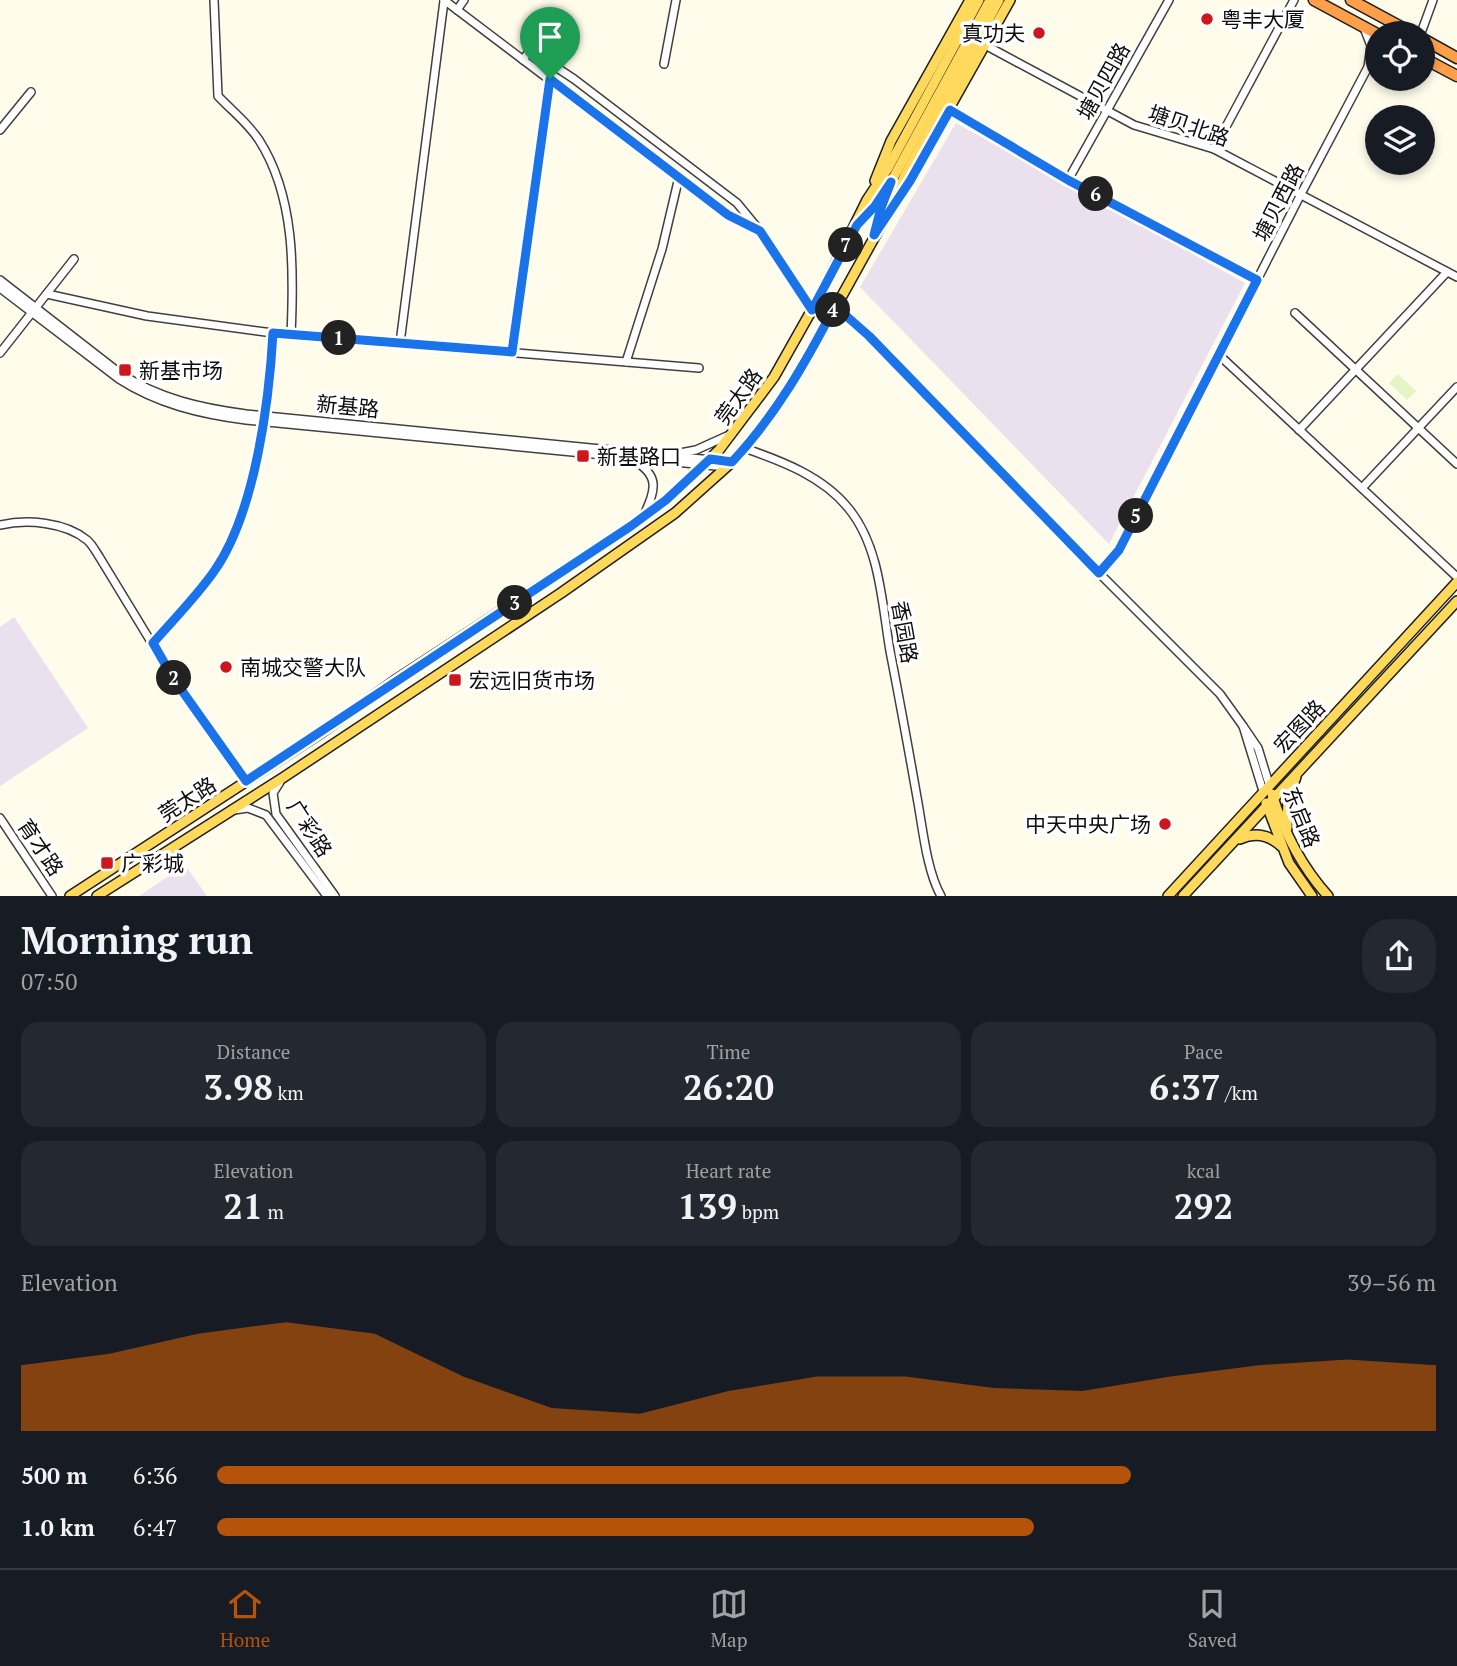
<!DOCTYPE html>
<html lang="en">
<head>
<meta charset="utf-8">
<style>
  :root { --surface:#171b24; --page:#242831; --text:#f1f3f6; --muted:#9ea1a6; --line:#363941; --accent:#b45309 }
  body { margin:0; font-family:"PT Serif","Noto Sans SC",serif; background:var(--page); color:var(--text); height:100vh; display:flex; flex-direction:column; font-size:26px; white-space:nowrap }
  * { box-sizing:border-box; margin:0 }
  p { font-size:23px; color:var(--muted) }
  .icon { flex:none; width:38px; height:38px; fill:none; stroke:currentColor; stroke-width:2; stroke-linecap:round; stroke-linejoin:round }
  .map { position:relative; height:896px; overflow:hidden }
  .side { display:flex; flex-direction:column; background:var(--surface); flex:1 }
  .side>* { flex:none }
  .fabs { position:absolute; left:1365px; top:21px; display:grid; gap:14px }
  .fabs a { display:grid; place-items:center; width:70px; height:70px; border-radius:50%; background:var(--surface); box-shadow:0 4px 10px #0003; font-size:35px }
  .pin { position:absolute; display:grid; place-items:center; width:60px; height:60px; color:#fff; margin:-72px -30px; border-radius:50% 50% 50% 0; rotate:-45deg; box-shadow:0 0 7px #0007 }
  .pin .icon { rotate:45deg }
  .km { position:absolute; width:35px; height:35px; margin:-18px; border-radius:50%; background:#222; color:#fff; font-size:19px; line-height:35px; text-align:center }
  .round { display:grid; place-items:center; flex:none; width:74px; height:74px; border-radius:28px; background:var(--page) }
  .headline { display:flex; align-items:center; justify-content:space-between; height:119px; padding:0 21px }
  h1 { font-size:38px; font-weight:700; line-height:52px }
  .metrics { display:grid; grid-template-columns:repeat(3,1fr); gap:10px; height:119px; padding:7px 21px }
  .metrics div { display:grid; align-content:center; border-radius:18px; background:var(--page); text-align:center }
  .metrics b { font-size:35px; font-weight:700 }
  .metrics small { font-size:19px; font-weight:400 }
  .metrics p { font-size:19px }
  .chart { height:196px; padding:14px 21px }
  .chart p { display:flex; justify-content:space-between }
  .chart svg { width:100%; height:126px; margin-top:7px; fill:var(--accent); opacity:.7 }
  ul { padding:0 21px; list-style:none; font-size:23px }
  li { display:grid; grid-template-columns:112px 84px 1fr; align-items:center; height:52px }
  li i { height:18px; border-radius:9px; background:var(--accent) }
  .tabs { display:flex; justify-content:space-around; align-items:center; height:98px; border-top:2px solid var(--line); background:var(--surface); font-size:19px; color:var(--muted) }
  .tabs a { display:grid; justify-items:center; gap:4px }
  .tabs .on { color:var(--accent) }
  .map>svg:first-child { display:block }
</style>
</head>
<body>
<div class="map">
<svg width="1457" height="896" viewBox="0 0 1457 896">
  <rect width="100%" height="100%" fill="#fffcec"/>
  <g fill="#ebe0ed">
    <path d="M956,123L1245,283L1109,544L860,287Z"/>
    <path d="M14,617L88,728L0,786V627Z"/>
    <path d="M185,865L207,896H139Z"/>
  </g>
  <path fill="#e3f4c5" d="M1398,374L1416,391L1407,400L1389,383Z"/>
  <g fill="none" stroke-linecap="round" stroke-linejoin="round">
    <defs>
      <g id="minor">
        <path d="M214,0L218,96C232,111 248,123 259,140C295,196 294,270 291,335"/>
        <path d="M444,0L728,215L756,229"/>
        <path d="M457,10L464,0"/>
        <path d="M1421,33L1433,0"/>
        <path d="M985,45L1134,125L1214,149L1457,277"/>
        <path d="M523,60L530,50L574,79L737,203L760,231L812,310"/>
        <path d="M664,64L676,0"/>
        <path d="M950,110L1068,180L1257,280"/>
        <path d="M0,130L31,92"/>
        <path d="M1214,149L1294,0"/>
        <path d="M1068,180L1169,0"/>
        <path d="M0,280L121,374C160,399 201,408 246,414L732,462"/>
        <path d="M0,288L119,379C158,404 200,414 246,420L726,467"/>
        <path d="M47,294L147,316L273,333L699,368"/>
        <path d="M836,305L869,336L1099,573L1220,694L1243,726"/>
        <path d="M1295,313L1457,464"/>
        <path d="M400,343L444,1"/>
        <path d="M512,352L550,79"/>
        <path d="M0,353L74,259"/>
        <path d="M1219,355L1457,577"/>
        <path d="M626,362L662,249L679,177"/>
        <path d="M1299,430L1447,272"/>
        <path d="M744,448C782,461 824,477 849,509C880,547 882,604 890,651C900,702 909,752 918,803C923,831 927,871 941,896"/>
        <path d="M680,453L696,450L727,436"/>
        <path d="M630,458C661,475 656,489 643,517"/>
        <path d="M1362,488L1457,387"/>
        <path d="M0,525C27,519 65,522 87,540C92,544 96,552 100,558L173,678L246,781"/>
        <path d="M1099,573L1119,550L1301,194L1368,67L1371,46L1364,28"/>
        <path d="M153,643C174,619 197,596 215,570C255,512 270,403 273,333"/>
        <path d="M280,782L273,793L276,814L335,896"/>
        <path d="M1263,791L1243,726L1258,748L1269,784"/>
        <path d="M234,810L248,808L266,815L327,896"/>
        <path d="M0,818L52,896"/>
      </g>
      <g id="major">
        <path d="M875,181L891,141L970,0"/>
        <path d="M902,192L1010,0"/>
        <path d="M860,221L875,206L891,182L990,0"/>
        <path d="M1272,794C1284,833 1301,866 1328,896"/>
        <path d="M1266,803L1289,863L1312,896"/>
        <path d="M1287,828L1288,798L1296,777"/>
        <path d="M1240,839C1255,832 1269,835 1281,846"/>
        <path d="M70,896L321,733L397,679L631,526L666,500L719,450L774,377L818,299L867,200L888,168L979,0"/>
        <path d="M97,896L284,777L561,593L675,513L732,462L773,413L807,359L889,211L905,175L999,0"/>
        <path d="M1168,896L1457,582"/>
        <path d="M1183,896L1457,601"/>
      </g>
      <g id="highway">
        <path d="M1314,0L1377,34"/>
        <path d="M1351,0L1412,33"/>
        <path d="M1423,39L1457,58"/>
        <path d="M1423,58L1457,76"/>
      </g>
    </defs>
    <use href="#minor" stroke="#404040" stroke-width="10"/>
    <use href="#major" stroke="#1e1e1e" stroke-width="12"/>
    <use href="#highway" stroke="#1e1e1e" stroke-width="13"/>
    <use href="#minor" stroke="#fff" stroke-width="7"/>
    <use href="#major" stroke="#ffd95c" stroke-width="9"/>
    <use href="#highway" stroke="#ff9f4a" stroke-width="10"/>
  </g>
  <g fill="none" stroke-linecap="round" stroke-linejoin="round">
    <defs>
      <path id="route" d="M550,79L728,215L760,231L812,310L857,225L875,206L891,182L881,208L874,235L910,181L950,110L1068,180L1257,280L1119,550L1099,573L869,336L835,306C806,362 776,415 732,462L710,459L666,500L631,526L246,781L173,678L153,643C174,619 197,596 215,570C255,512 269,403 273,333L512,352Z"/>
    </defs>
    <use href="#route" stroke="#fff" stroke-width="14"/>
    <use href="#route" stroke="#1a73e8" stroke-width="9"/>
  </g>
  <g fill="#cb171d" stroke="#fff" stroke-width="2.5">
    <circle cx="1207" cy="19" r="7"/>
    <circle cx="1039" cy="33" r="7"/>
    <rect x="118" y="363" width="14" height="14" rx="3.5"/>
    <rect x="576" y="449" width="14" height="14" rx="3.5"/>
    <circle cx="226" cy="667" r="7"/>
    <rect x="448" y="673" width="14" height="14" rx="3.5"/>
    <circle cx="1165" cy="824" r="7"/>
    <rect x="100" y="856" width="14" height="14" rx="3.5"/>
  </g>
  <g text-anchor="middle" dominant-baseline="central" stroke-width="7" stroke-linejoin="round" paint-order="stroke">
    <g font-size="21" fill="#0d0d0d" stroke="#fff" text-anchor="start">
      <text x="1221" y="19">粤丰大厦</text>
      <text x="1025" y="33" text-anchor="end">真功夫</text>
      <text x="139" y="370">新基市场</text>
      <text x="597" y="456">新基路口</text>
      <text x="240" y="667">南城交警大队</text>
      <text x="469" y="680">宏远旧货市场</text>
      <text x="1151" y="824" text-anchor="end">中天中央广场</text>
      <text x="121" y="863">广彩城</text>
    </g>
    <g font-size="21" fill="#0d0d0d" stroke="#fff">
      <text transform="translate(1103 81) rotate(-61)">塘贝四路</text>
      <text transform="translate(1189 125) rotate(19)">塘贝北路</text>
      <text transform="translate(1278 202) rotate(-63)">塘贝西路</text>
      <text transform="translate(738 396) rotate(-54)">莞太路</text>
      <text transform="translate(348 406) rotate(6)">新基路</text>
      <text transform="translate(905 632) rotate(80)">香园路</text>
      <text transform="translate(1299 726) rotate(-47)">宏图路</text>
      <text transform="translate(187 799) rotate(-33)">莞太路</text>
      <text transform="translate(1302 817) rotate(68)">东启路</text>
      <text transform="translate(310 828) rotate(57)">广彩路</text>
      <text transform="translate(41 847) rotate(56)">育才路</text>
    </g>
  </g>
</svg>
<div class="fabs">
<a><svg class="icon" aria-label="locate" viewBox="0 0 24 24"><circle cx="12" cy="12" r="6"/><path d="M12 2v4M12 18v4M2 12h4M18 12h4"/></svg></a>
<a><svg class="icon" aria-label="layers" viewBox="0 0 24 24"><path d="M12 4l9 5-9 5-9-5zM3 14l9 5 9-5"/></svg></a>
</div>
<div class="pin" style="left:550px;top:79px;background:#1e9e55"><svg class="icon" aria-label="arrive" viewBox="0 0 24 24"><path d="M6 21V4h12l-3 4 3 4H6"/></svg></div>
<b class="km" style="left:339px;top:338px">1</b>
<b class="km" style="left:174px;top:678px">2</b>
<b class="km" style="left:515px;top:603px">3</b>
<b class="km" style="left:833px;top:310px">4</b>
<b class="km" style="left:1136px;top:516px">5</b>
<b class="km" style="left:1096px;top:194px">6</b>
<b class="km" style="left:846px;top:245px">7</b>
</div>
<section class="side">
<div class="headline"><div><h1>Morning run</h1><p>07:50</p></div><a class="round"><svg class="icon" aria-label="share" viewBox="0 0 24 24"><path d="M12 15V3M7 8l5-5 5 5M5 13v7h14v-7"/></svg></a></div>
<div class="metrics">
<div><p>Distance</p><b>3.98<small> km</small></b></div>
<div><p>Time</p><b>26:20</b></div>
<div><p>Pace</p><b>6:37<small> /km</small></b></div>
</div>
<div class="metrics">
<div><p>Elevation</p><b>21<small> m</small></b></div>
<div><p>Heart rate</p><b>139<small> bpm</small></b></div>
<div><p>kcal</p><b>292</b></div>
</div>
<div class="chart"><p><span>Elevation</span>39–56 m</p>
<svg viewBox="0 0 160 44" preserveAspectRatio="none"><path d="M0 44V21L10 17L20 10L30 6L40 10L50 25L60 36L70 38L80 30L90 25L100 25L110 29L120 30L130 25L140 21L150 19L160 21V44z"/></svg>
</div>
<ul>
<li><b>500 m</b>6:36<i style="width:75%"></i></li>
<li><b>1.0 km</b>6:47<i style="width:67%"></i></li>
</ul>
</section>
<nav class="tabs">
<a class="on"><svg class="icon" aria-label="home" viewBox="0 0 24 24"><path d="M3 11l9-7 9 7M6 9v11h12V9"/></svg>Home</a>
<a><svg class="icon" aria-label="map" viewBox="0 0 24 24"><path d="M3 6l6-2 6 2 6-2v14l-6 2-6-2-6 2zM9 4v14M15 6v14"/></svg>Map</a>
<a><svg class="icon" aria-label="saved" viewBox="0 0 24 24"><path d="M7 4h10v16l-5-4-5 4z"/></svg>Saved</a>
</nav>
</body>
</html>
